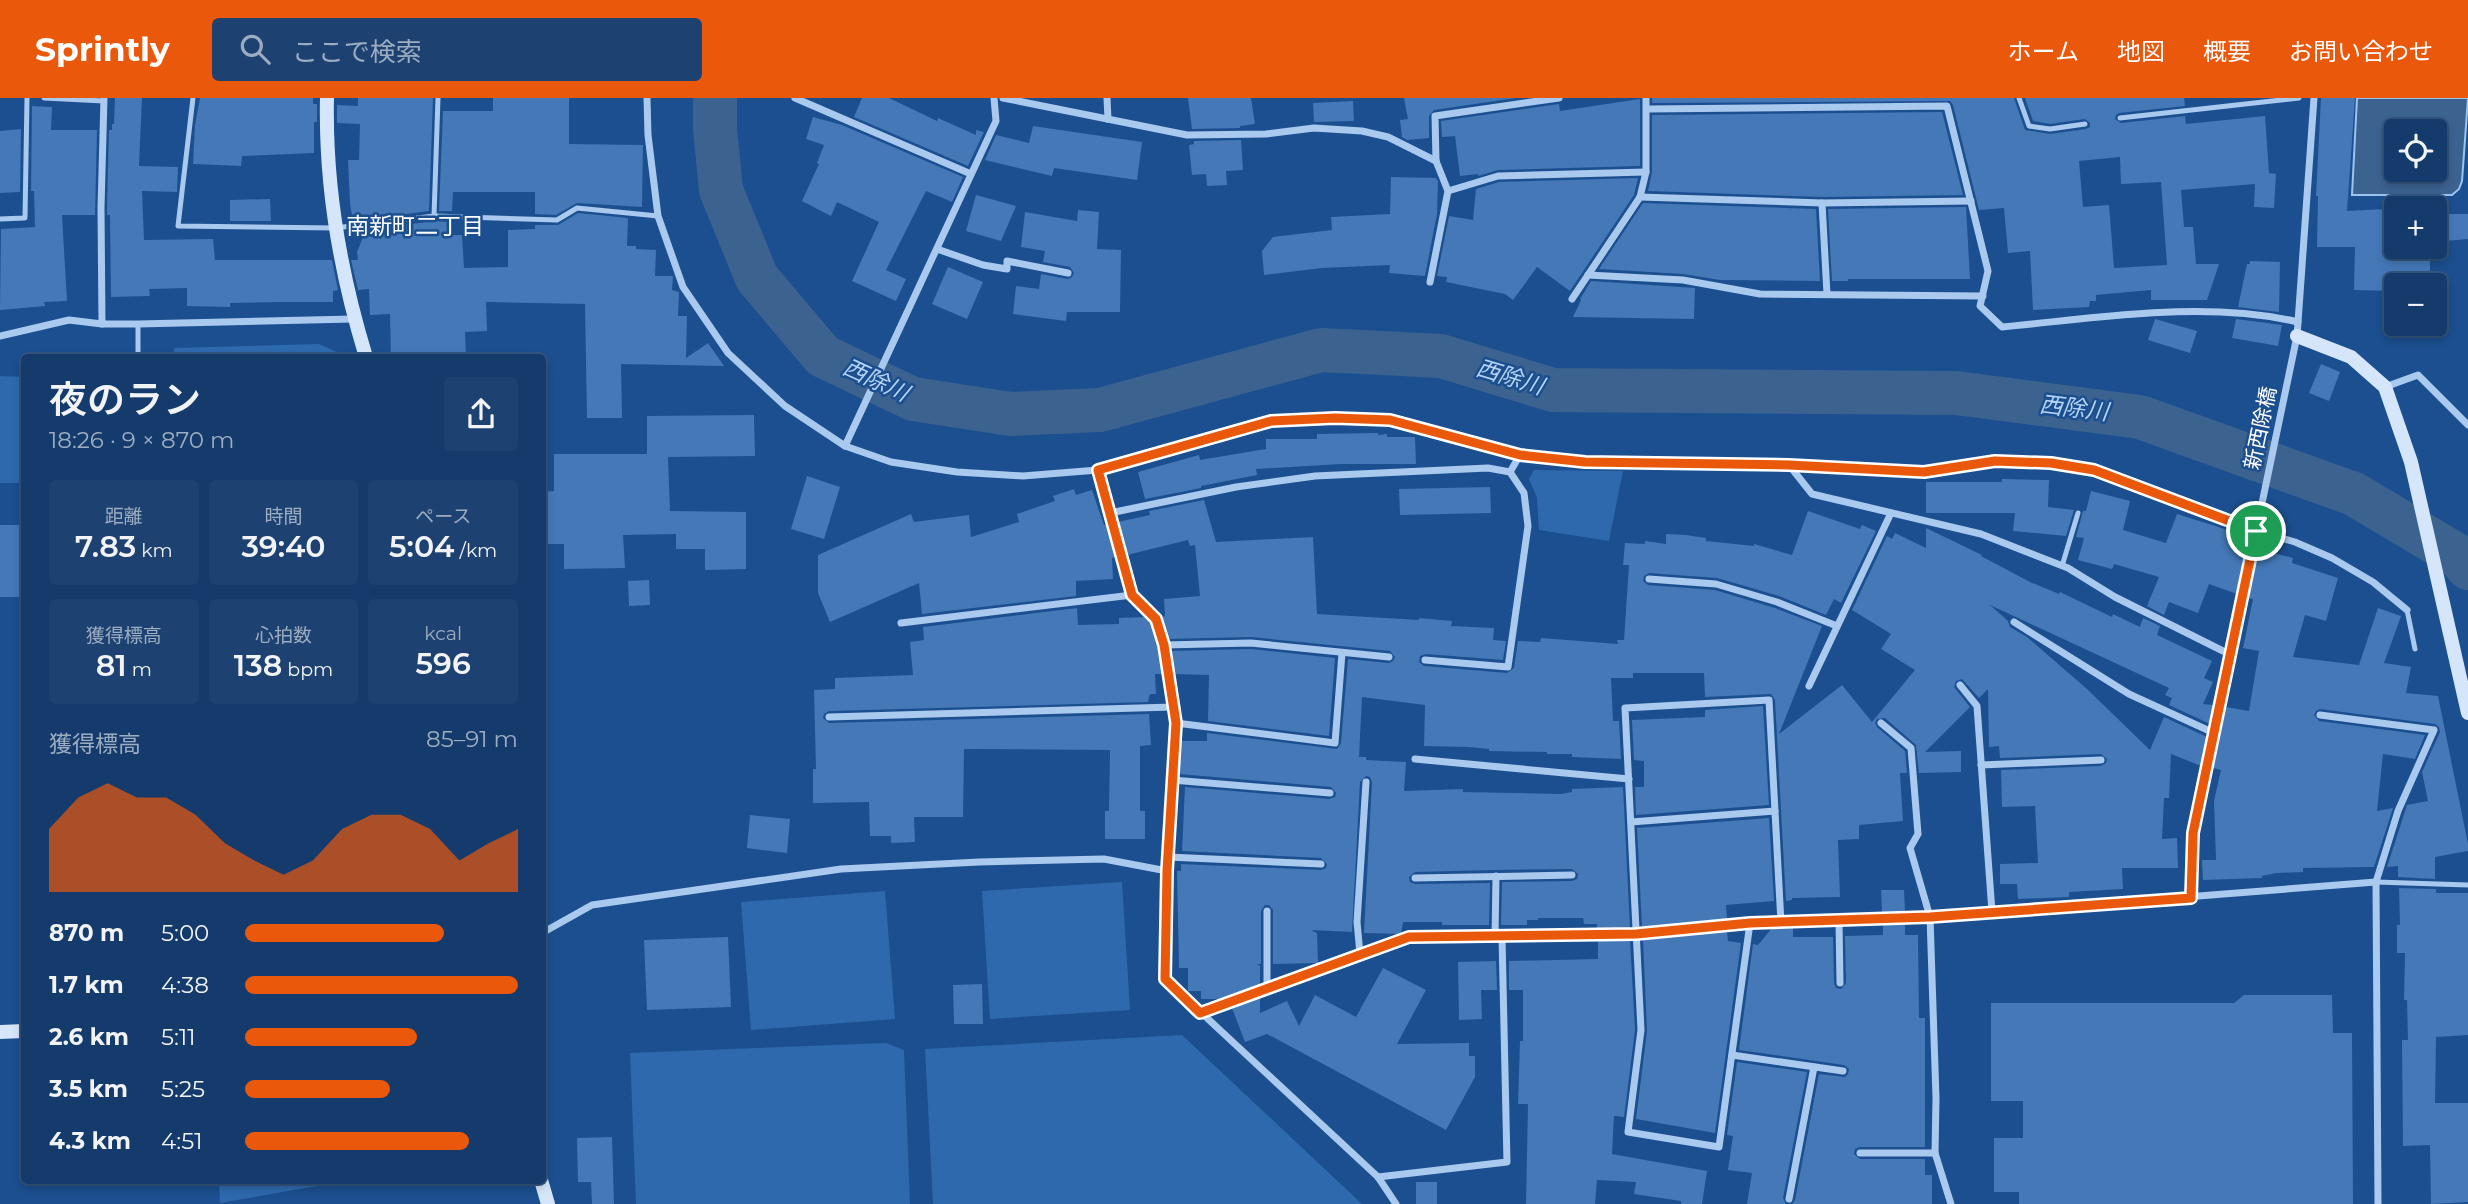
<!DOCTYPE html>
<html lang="ja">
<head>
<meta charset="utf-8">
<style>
  :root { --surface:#143b6b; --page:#1d4271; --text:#f1f3f6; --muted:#9dadc1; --line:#33557e; --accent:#ea580c }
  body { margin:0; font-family:Montserrat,"Noto Sans JP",sans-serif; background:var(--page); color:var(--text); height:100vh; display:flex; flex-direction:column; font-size:26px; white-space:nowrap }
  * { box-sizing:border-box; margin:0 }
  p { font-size:23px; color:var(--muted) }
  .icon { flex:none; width:38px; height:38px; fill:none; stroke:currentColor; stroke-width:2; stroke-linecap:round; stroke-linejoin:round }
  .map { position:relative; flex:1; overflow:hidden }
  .sheet { position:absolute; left:21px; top:256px; width:525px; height:830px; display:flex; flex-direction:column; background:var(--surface); border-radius:7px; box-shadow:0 4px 10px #0003,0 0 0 2px var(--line) }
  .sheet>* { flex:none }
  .controls { position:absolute; left:2384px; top:21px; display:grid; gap:14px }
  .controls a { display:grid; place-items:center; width:63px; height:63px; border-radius:7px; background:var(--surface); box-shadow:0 4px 10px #0003,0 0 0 2px var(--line); font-size:35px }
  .pin { position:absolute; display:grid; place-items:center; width:60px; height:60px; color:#fff; margin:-30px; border:4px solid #fff; border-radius:50%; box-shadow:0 2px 7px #0007 }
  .round { display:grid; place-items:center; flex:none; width:74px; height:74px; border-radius:7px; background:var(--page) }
  .overview { display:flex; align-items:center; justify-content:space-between; height:119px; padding:0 28px }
  h1 { font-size:38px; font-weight:600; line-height:52px }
  .stats { display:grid; grid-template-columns:repeat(3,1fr); gap:10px; height:119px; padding:7px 28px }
  .stats div { display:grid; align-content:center; border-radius:7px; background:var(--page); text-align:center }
  .stats b { font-size:30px; font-weight:600 }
  .stats small { font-size:19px; font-weight:400 }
  .stats p { font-size:19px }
  .chart { height:196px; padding:14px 28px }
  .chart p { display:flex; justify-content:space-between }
  .chart svg { width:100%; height:126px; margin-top:7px; fill:var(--accent); opacity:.7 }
  ul { padding:0 28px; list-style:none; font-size:23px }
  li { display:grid; grid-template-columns:112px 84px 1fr; align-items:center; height:52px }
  li i { height:18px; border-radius:9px; background:var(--accent) }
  header { display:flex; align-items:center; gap:42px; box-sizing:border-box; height:98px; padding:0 35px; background:var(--accent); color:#fff }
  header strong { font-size:33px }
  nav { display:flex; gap:38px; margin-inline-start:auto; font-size:24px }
  .search { width:490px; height:63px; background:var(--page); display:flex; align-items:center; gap:18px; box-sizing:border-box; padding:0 24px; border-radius:7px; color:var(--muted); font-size:26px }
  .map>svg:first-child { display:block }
</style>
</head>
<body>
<header>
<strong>Sprintly</strong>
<div class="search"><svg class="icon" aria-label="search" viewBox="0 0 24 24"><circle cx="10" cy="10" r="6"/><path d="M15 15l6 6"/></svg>ここで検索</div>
<nav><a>ホーム</a><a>地図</a><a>概要</a><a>お問い合わせ</a></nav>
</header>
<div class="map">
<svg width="2468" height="1106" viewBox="0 0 2468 1106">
  <rect width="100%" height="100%" fill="#1b4f8f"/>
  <g fill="#2e69ad">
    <path d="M319,246L348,259H174V250Z"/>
    <path d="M0,278L24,279V385H0Z"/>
    <path d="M1534,372L1623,373L1609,443L1539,432L1537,400L1529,381Z"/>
    <path d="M1122,784L1130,912L990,921L982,793Z"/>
    <path d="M885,793L895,921L751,932L741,804Z"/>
    <path d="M1182,937L1362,1106H933L925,951Z"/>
    <path d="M886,945L904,952L910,1106H636L630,955Z"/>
    <path d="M219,1082H351L220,1105Z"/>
  </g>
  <path fill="#3c6290" stroke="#9cc4f0" stroke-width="2" fill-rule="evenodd" d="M2357,0H2468L2462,83L2459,91L2452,97H2352ZM2396,33H2434V72H2396Z"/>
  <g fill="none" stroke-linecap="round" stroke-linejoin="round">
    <path stroke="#3c6290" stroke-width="44" d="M715,0V31L721,92L757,180L823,258L913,301L1011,316L1100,312L1321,252L1441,258L1553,292L1956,295L2140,319L2354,396L2458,458L2468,470"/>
  </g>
  <g fill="#4478b7" fill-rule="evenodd">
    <path d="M115,0H142L139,68L178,69L177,94L142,93L144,142L213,141L215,162H332L338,192L333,193V204H275L230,205V209L187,208V190L149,191L150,198L111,199L110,117H107V110L109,32H112V26H114Z"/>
    <path d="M200,0H313V6H317V24H314V55L242,58L241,68L193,66L195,27Z"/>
    <path d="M358,0H433L429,113L353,123L350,106L348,62H359L360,26L337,25V7L358,8Z"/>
    <path d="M493,0H569V46L643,47L642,109L577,105L556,117L535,116V94H453L452,113H439L443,13H493Z"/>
    <path d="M862,0H889L937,23L938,20L976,37V32L984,34L968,68L854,19Z"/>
    <path d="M1188,0H1251L1255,26L1240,28V30L1192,31Z"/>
    <path d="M1404,0H1516L1434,12L1429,18V40L1407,42L1402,39L1400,22L1408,21Z"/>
    <path d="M1652,0H2014L2025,32L2050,36L2086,31L2090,29V25L2085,21L2050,26L2033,23L2025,0H2184L2185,8L2119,15L2116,17L2115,21L2121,25L2185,18L2186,26L2265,18L2269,75L2276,76L2274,110L2254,109L2255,86L2181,92L2184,129H2193L2196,166H2219L2207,202H2151V192L2096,197V203H2090L2089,209L2033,212L2030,153L2008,155L2004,110L1979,112L1953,7L1950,3L1652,5ZM2120,59L2121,86L2161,84L2167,167L2114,170L2109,107L2083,109L2079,63Z"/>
    <path d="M2321,0H2355L2347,113L2385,111L2387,157L2430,158V187H2396V193L2354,192L2355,149H2317L2318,98H2316Z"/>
    <path d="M1640,1V68L1498,72L1478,78V76L1460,78L1455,38L1442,39L1441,23L1559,6L1560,13Z"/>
    <path d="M1353,3L1354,23L1314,24L1313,5Z"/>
    <path d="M32,8L52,9L51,32H97L95,117H62L67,203L44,204L45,208L0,212L1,131L35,129L34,93H31Z"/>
    <path d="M1942,14L1963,97L1822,99L1648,93L1652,74V17Z"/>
    <path d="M813,19L842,27L963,79L952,104L926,93L886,172L906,181L896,203L852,183L879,124L837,104L831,118L802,103L819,66L817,65L824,47L806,41Z"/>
    <path d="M1033,28L1142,44L1137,82L1054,70L1052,78L985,62L996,37L1029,45Z"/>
    <path d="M21,31L20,94L0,95V33Z"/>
    <path d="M1241,42L1243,72L1226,73L1227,87L1207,88L1206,76L1192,77L1189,47L1194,46V43Z"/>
    <path d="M1391,79L1436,80L1438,83L1437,116L1425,178L1389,175L1390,167L1322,170L1264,177L1262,153L1273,139L1332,132L1331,119L1390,116Z"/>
    <path d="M1638,80L1634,97L1570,193L1537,169L1513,202L1505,196L1446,184L1447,179L1437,178L1449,118L1473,122L1476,91L1499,84Z"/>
    <path d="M976,97L1016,108L1001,143L966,133Z"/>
    <path d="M270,101L271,123H230V102Z"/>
    <path d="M1643,105L1816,111L1820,183L1720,182L1683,176L1599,171Z"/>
    <path d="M1966,109L1970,181H1848V183H1832L1828,111Z"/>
    <path d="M1078,112L1099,114L1097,151L1121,152L1120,214H1067L1066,223L1013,216L1016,188L1039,191L1041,176L1068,181L1072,179L1074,175L1070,169L1043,164L1045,153L1021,149L1025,114L1077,123Z"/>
    <path d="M578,115L628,120L627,148H636V151L656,152L655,178H673L672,192L679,194L678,218H687L686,260L708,245L724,268L621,266L622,320H587L585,206L486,204L487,233L465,234L466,259H391L390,216L370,217L369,191L358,192L351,162H358L357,154L366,132L434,123L452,124V137H462L464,170L508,169V132L535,131V127H558Z"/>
    <path d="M2434,116H2468V141L2434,144Z"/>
    <path d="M2250,163L2280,164L2279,214L2238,209L2247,166H2250Z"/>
    <path d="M948,169L983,184L967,221L932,206Z"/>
    <path d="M1591,183L1695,190L1694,221L1573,219L1581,202L1580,201Z"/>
    <path d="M2155,221L2197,233L2190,255L2148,242Z"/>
    <path d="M2236,221L2282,227L2278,248L2232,240Z"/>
    <path d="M2321,266L2340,274L2329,303L2309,295Z"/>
    <path d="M754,317L755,358L668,359L670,413L746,414V471L705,472V451H676V436L623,437L625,470L564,471V446H542V394L554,393V356H647V318Z"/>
    <path d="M1378,335V337L1387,336V339H1415L1416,366H1341L1256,371L1257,377L1201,388V390L1145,401L1138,374L1199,357L1200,362L1266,351V341H1317V336Z"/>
    <path d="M807,378L840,389L824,441L791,431Z"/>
    <path d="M2002,381L2049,382L2048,409L2074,412L2066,438L2013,433L2015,415H1926V384H2002Z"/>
    <path d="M1490,389L1491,415L1400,417L1399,391Z"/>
    <path d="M1074,391L1076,397L1092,392L1104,427H1107L1115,459L1112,460L1113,481L1076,483V498L922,516L919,485L830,524L818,495V457L911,416L914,424L969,417L971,439L1019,424L1017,416L1055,403L1053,398Z"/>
    <path d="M2091,393L2130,403L2123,432L2166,445L2177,416L2247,438L2237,496L2209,486L2198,515L2169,504L2164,517L2147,508L2159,479L2114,466L2112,471L2078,462L2084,440L2076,439L2083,413H2086Z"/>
    <path d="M1204,402L1216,444L1313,439L1317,516L1419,522V520L1452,523L1451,528L1494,530L1493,542L1506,543L1503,562L1426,556L1420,558L1419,564L1424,568L1507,575L1514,570L1518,543L1540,544L1541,540L1618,546L1617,542H1624L1629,467H1623L1625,445L1645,446V443L1666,446V436L1686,437L1706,440V443L1754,448V446L1792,457L1808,413L1860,431L1862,427L1876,433L1841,505L1834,501L1826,517L1779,498L1717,480L1649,475L1644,478L1643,483L1648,487L1715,492L1775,510L1822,528L1779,636L1842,587L1872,624L1915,572L1881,551L1891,536L1852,512L1887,438L1892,441L1895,435L1926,450V430L1982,457L1981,458L2030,484L2059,496L2060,494L2112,519L2113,516L2140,529L2143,520L2160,528L2157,537L2212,563L2204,580L2213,584L2203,606L2213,607L2210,626L2169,607L2172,600L2165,597L2169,590L1990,507L2008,523L2010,529L2027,539L2087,591L2150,652L2164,619L2207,639L2201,668L2171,656L2169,700H2164L2162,741L2177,740L2178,770H2122L2123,791L2069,794V799L2018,801L2017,786H2000V766L2038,765L2035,708L2002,709L2001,672L2101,668L2106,665L2107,661L2101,656L2000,660L1999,648L1989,649L1988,591L1979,600L1962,581L1956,583L1954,589L1970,609L1925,654L1961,653V674L1919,675L1916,647L1885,620L1877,621L1875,625L1877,629L1905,653L1907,675H1900L1903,723L1859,727V741L1838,742L1840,799L1792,800V802L1786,803L1775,602L1771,596L1705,599L1704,575H1633V580H1611L1613,623H1619L1621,661L1572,659V656H1547V654L1489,653V651L1467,649L1424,648L1425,607L1362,599L1359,659H1366V662L1406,664L1404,693L1463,691V694L1561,696L1572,694V691L1623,689L1630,830L1597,831V826H1584L1583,820H1538V822H1527V827H1501L1502,784L1572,783L1577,781L1578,776L1572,771L1495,772L1415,774L1409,779L1410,784L1415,786L1490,785L1489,827H1442V824H1403L1401,836L1364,835L1372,684L1370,679L1366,678L1360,684L1352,834L1311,832L1317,835L1318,865L1273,866V812L1269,807H1265L1261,813V866H1257L1260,868V887L1223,901H1201V893H1188V870H1179L1177,773H1181V766L1321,772L1326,770L1327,766L1321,760L1182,753L1185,689L1329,701L1335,699L1336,695L1331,689L1179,676L1181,643H1207V635L1337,651L1341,645L1348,561L1389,565L1393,563L1395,559L1390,553L1251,539L1168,541L1162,519L1165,518L1164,501L1200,498L1195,447L1190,448L1188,442L1127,457L1118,424L1150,417L1149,413Z"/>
    <rect x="0" y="427" width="24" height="72"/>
    <path d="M2259,451L2293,460L2292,465L2338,480L2326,523L2305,517L2293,559L2359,567L2378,510L2401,518L2384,565L2411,569L2406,595L2438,598L2468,746V753L2435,759V781L2398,779V768L2387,769L2407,707L2428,703L2422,674L2440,634L2439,629L2435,626L2320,611L2316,613L2314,617L2319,623L2425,637L2415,661L2383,656L2377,713L2393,710L2374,769L2303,770V774L2276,775L2262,778V780L2203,782L2202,762H2216L2214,703L2221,672L2213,670L2226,609L2249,613L2259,553L2243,550L2253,501L2248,500Z"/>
    <path d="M649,482L650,507L629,508L628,483Z"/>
    <path d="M1077,510L1078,527L1119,526V520L1146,519L1151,524L1158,548L1162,576H1155L1156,596H1150L1148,604L829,613L824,616L823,620L829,625L1149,616L1151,647L1140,648V713H1145V741H1105V713H1109L1110,652L964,651L963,719H914L915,744L891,745V738H870L869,704L813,705V671H816L814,592L835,591V580L913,577L910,544L924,542L923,529Z"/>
    <path d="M1251,551L1335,560L1329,638L1208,623L1209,577L1175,576L1171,553Z"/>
    <path d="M1763,608L1769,707L1636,717L1635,689H1644V663L1634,662L1632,622L1705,619V612Z"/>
    <path d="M750,717L790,721L787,755L747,750Z"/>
    <path d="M1769,720L1774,803L1726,807L1727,821L1642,829L1637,730Z"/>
    <path d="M2399,790L2436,791V795H2468V937L2436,939L2435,1005H2468V1104L2431,1106L2430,1047L2403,1048L2402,942H2408L2407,902H2404L2405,855H2397V827H2400Z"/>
    <path d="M1881,792H1904L1905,814H1882Z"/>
    <path d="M1905,826V837H1918L1919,920H1925V1049H1860L1855,1051L1854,1056L1860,1061H1925V1077H1932V1106H1792L1795,1102L1819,976L1845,979L1848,976L1849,971L1844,967L1739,952L1753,846L1758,847L1772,830H1793V839H1833L1834,885L1836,890L1841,891L1846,885L1845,838L1883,837V827Z"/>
    <path d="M1727,833L1728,843L1741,845L1715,1035L1636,1021L1647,933L1643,842Z"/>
    <path d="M728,839L731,909L647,912L644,842Z"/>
    <path d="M1630,842L1635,932L1624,1019L1614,1018L1612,1056L1707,1073L1702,1106H1681V1103L1634,1096L1636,1084L1597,1082L1595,1106H1526L1528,1006H1518L1520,943H1523V892H1509V863L1598,861V843Z"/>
    <path d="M1496,863L1497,892H1481L1482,921L1459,922L1458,864Z"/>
    <path d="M1383,870L1426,892L1397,946L1469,945V958H1475V979L1446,1032L1267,936L1245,944L1232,910L1260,900V915L1287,903L1299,928L1315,897L1356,919Z"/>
    <path d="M982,886L983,926H954L953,887Z"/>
    <path d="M2244,897H2332L2333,935H2352L2353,1106H2019V1094H1994V1040H2023V1003H1991V905H2234Z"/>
    <path d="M1737,964L1807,974L1783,1100L1786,1106H1747L1752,1075L1728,1072L1733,1038L1727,1037Z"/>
    <path d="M612,1039L614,1106H592L591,1084H578L577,1040Z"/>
    <rect x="1416" y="1084" width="21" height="22"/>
  </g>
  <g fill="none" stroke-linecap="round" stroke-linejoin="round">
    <g stroke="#a9c9ee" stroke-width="5">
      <path d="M44,0L104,3"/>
      <path d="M193,0L178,128L335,130L434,118L557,122L577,110L658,118"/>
      <path d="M2019,0L2029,28L2050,31L2085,26"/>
      <path d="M2120,20L2299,0"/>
      <path d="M434,118L438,0"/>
      <path d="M0,121L25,120L27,0"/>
      <path d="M138,226V259"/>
      <path d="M2062,468L2078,415"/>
      <path d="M2407,512L2415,551"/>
      <path d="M2376,784L2468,787"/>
    </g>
    <g stroke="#a9c9ee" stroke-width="7">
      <path d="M647,0L648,37L658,118L683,189L728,255L785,308L845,348L891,364L957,374L1023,378L1098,372L1271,323L1335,320L1390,322L1520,357L1585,364L1789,367L1924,374L1995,363L2051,365L2094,372L2256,433L2295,444L2332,460L2373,484L2407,512"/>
      <path d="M795,0L971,76"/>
      <path d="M1003,0L1187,37L1266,36L1314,30L1362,33L1388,39L1436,63"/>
      <path d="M1107,0L1108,21"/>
      <path d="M1648,11L1947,8L1988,173L1980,208L2002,229C2098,220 2204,202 2298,224"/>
      <path d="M1448,93L1498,78L1646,74"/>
      <path d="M1640,99L1822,105L1971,103"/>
      <path d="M1822,105L1827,196"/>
      <path d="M937,151L983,167L1007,171V163L1068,175"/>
      <path d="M1588,177L1683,182L1760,196L1983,198"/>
      <path d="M1430,184L1448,93L1436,63L1435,18L1559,0"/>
      <path d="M1572,201L1640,99L1646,74V0"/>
      <path d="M102,226L101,110L104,0"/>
      <path d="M0,238L69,222L102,226H138L354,221"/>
      <path d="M2385,289L2418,277L2468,327"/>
      <path d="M845,348L996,23L994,0"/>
      <path d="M542,366H544"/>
      <path d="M1789,367L1812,396L1981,436L2068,470L2115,499L2231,557"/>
      <path d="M1098,372L1132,497L1156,521L1164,547L1176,625L1167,773L1165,881L1378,1079L1396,1106"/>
      <path d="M1110,415L1236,389L1315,378L1488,370L1510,374"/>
      <path d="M1649,481L1716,486L1777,504L1837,528"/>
      <path d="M2014,524L2129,596L2214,635"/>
      <path d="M901,525L1132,497"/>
      <path d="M1164,547L1251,545L1389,559"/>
      <path d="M1425,562L1508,569L1528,428L1524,395L1510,374L1520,357"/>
      <path d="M1960,587L1977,608L1992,814"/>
      <path d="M1809,588L1891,415"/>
      <path d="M2320,617L2434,632L2398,713L2376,784L2378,1106"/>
      <path d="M829,619L1173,609"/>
      <path d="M1176,625L1335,645L1342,555"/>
      <path d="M1881,625L1911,650L1918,736L1910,750L1930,819L1936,1000L1935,1055L1951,1106"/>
      <path d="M1415,661L1629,681"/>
      <path d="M1981,667L2101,662"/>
      <path d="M1172,682L1330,695"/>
      <path d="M1631,724L1775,713"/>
      <path d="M1168,759L1321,766"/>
      <path d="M1415,780L1572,777"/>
      <path d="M2191,800L2193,735L2297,238L2314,0"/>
      <path d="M1267,813V890"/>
      <path d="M1839,823L1840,885"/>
      <path d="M1750,825L1719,1049L1628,1034L1641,932L1625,610L1769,602L1781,825"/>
      <path d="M542,835L592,807L841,771L979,764L1104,761L1167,773"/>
      <path d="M1495,840L1496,778"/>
      <path d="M1360,856L1357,824L1366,684"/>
      <path d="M1201,915L1409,840L1636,836L1750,825L1930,819L2376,784"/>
      <path d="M1732,957L1843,973"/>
      <path d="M1860,1055H1935"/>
      <path d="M1378,1079L1507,1064L1502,839"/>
      <path d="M1789,1101L1814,969"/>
    </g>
    <g stroke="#d6e6fa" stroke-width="14">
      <path d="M327,0C325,89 340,174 366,259"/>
      <path d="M2297,238L2351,259L2385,289L2411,364L2468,615"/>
      <path d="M0,934L24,933"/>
      <path d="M541,1082L548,1106"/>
    </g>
  </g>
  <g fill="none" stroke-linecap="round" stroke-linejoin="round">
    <defs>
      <path id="route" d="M1335,320L1390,322L1520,357L1585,364L1789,367L1924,374L1995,363L2051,365L2094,372L2256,433L2193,735L2191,800L1930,819L1750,825L1636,836L1409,839L1200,915L1165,881L1167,773L1176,625L1164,547L1156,521L1132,497L1098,372L1271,323Z"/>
    </defs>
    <use href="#route" stroke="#fff" stroke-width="14"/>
    <use href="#route" stroke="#ea580c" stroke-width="9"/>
  </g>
  <g text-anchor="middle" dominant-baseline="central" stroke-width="5" stroke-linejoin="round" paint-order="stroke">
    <g font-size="21" fill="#fff" stroke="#1b4f8f">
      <text transform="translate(2260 330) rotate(-78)">新西除橋</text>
    </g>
    <g font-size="23" fill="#fff" stroke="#1b4f8f">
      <text x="415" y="128">南新町二丁目</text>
    </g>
    <g font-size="23" font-style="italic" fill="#b5d3f5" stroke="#1b4f8f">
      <text transform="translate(1510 279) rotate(17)">西除川</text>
      <text transform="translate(876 282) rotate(25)">西除川</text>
      <text transform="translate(2074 310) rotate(7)">西除川</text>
    </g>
  </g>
</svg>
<div class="controls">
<a><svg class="icon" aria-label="locate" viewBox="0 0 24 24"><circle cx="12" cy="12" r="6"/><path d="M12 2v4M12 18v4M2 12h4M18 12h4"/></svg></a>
<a>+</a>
<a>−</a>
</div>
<div class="pin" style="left:2256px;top:433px;background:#1e9e55"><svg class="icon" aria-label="arrive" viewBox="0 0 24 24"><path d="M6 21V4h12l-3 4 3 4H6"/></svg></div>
<section class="sheet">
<div class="overview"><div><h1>夜のラン</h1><p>18:26 · 9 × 870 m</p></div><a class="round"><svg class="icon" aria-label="share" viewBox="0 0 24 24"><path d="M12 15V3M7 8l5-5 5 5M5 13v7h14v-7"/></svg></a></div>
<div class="stats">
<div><p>距離</p><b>7.83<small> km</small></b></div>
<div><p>時間</p><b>39:40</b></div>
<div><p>ペース</p><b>5:04<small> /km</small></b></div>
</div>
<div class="stats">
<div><p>獲得標高</p><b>81<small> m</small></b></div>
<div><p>心拍数</p><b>138<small> bpm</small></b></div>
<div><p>kcal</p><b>596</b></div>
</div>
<div class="chart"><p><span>獲得標高</span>85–91 m</p>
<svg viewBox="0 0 160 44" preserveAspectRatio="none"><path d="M0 44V22L10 11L20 6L30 11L40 11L50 17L60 27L70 33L80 38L90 33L100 22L110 17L120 17L130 22L140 33L150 27L160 22V44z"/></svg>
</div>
<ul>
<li><b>870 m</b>5:00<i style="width:73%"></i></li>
<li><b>1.7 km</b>4:38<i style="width:100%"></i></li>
<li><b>2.6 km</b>5:11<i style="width:63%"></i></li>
<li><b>3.5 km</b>5:25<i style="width:53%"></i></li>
<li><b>4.3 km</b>4:51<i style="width:82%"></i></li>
</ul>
</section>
</div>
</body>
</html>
